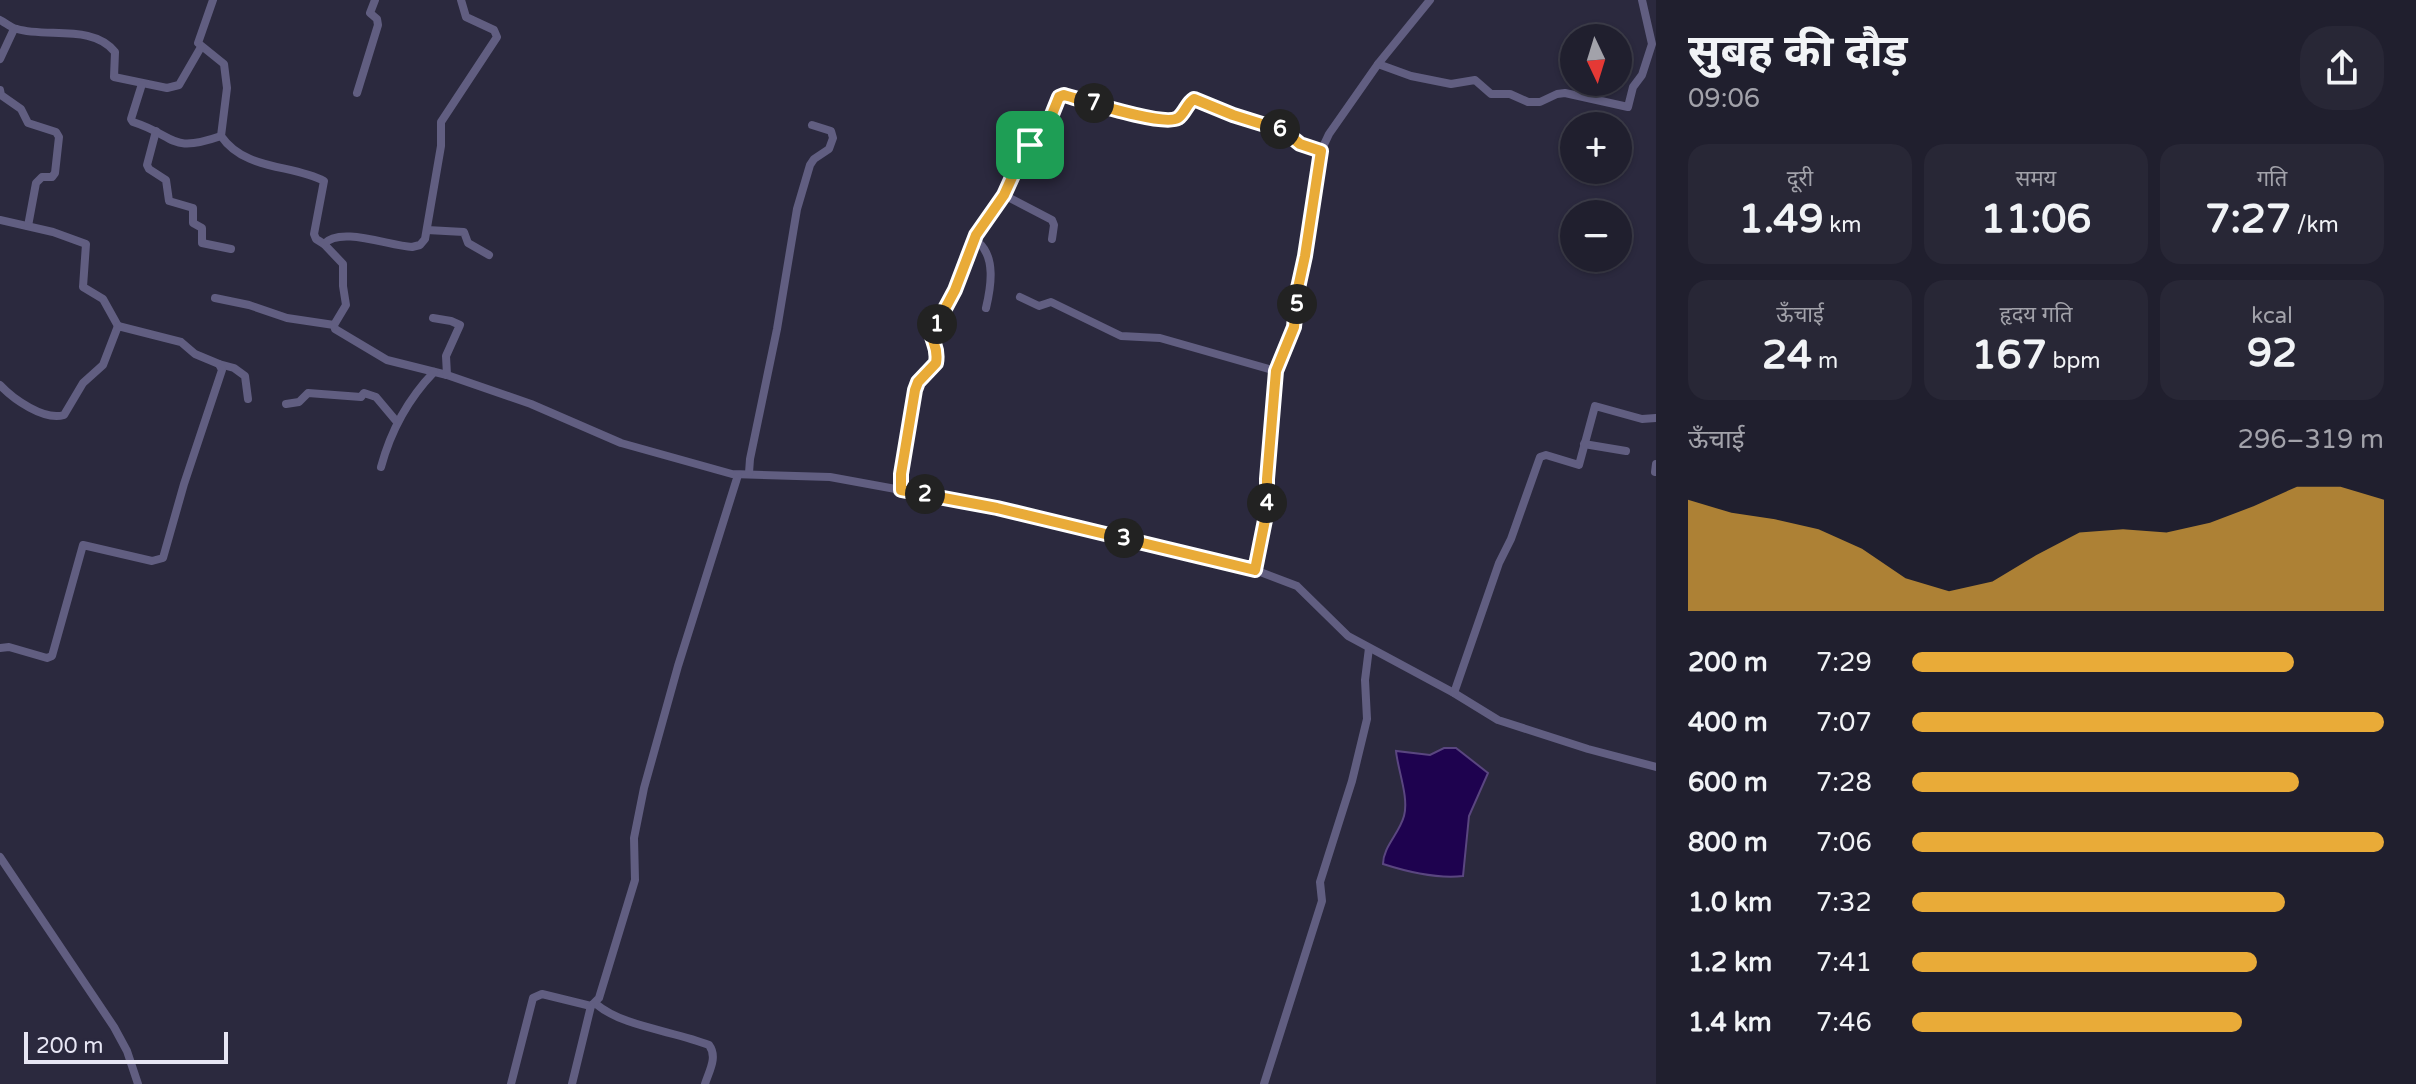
<!DOCTYPE html>
<html lang="hi">
<head>
<meta charset="utf-8">
<style>
  :root { --surface:#201f2e; --page:#282736; --text:#f1f3f6; --muted:#a2a2aa; --line:#3d3d4a; --accent:#e9ab38 }
  body { margin:0; font-family:"Varela Round","Noto Sans Devanagari",sans-serif; background:var(--page); color:var(--text); height:100vh; display:flex; flex-direction:column; font-size:30px; white-space:nowrap }
  * { box-sizing:border-box; margin:0 }
  p { font-size:26px; color:var(--muted) }
  .icon { flex:none; width:44px; height:44px; fill:none; stroke:currentColor; stroke-width:2; stroke-linecap:round; stroke-linejoin:round }
  .map { position:relative; flex:1; overflow:hidden }
  .details { display:flex; flex-direction:column; background:var(--surface); width:760px }
  .details>* { flex:none }
  .needle { width:52px; rotate:176deg }
  .buttons { position:absolute; left:1560px; top:24px; display:grid; gap:16px }
  .buttons a { display:grid; place-items:center; width:72px; height:72px; border-radius:50%; background:var(--surface); box-shadow:0 2px 6px #0004,0 0 0 2px var(--line); font-size:40px }
  .scale { position:absolute; left:24px; bottom:20px; width:204px; box-sizing:border-box; padding-left:8px; border:4px solid #e7e6f4; border-top:0; font-size:22px; line-height:28px; white-space:nowrap; color:#e7e6f4; -webkit-text-stroke:6px #2b293e; paint-order:stroke }
  .pin { position:absolute; display:grid; place-items:center; width:68px; height:68px; color:#fff; margin:-34px; border-radius:16px; box-shadow:0 4px 12px #0006 }
  .km { position:absolute; width:40px; height:40px; margin:-20px; border-radius:50%; background:#222; color:#fff; font-size:22px; line-height:40px; text-align:center }
  .round { display:grid; place-items:center; flex:none; width:84px; height:84px; border-radius:32px; background:var(--page) }
  .overview { display:flex; align-items:center; justify-content:space-between; height:136px; padding:0 32px }
  h1 { font-size:44px; font-weight:700; line-height:60px }
  .metrics { display:grid; grid-template-columns:repeat(3,1fr); gap:12px; height:136px; padding:8px 32px }
  .metrics div { display:grid; align-content:center; border-radius:20px; background:var(--page); text-align:center }
  .metrics b { font-size:40px; font-weight:700 }
  .metrics small { font-size:22px; font-weight:400 }
  .metrics p { font-size:22px }
  .chart { height:224px; padding:16px 32px }
  .chart p { display:flex; justify-content:space-between }
  .chart svg { width:100%; height:144px; margin-top:8px; fill:var(--accent); opacity:.7 }
  ul { padding:0 32px; list-style:none; font-size:26px }
  li { display:grid; grid-template-columns:128px 96px 1fr; align-items:center; height:60px }
  li i { height:20px; border-radius:10px; background:var(--accent) }
  main { display:flex; flex:1; min-height:0 }
  .map>svg:first-child { display:block }
</style>
</head>
<body>
<main>
<div class="map">
<svg width="1656" height="1084" viewBox="0 0 1656 1084">
  <rect width="100%" height="100%" fill="#2b293e"/>
  <path fill="#1e024f" stroke="#5a4680" stroke-width="2" d="M1444,748H1456L1488,773L1469,816L1463,876C1437,879 1408,872 1383,864C1383,847 1399,834 1404,816C1409,797 1398,771 1396,751L1430,755Z"/>
  <g fill="none" stroke-linecap="round" stroke-linejoin="round">
    <g stroke="#615e81" stroke-width="8">
      <path d="M213,0L198,43L224,64L227,88L221,136C245,171 292,164 324,181L314,234L316,239L324,244L343,264V286L346,305L334,325L335,329L387,360L447,375L531,404L621,443L732,474L830,477L901,490L997,508L1255,570L1297,586L1348,636L1454,693L1498,720L1588,749L1656,767"/>
      <path d="M0,20C6,23 11,28 17,29C47,38 93,24 115,52L114,77L167,88L179,85L201,47"/>
      <path d="M0,59L14,29"/>
      <path d="M1378,64L1411,76L1451,84L1475,80L1491,94H1510L1528,102H1540L1557,94L1565,93L1628,107L1633,87L1642,75L1652,44L1642,0"/>
      <path d="M142,84L131,119L133,122C177,136 169,154 221,136"/>
      <path d="M0,90L1,95L21,109L28,123L56,132L59,137L55,173L52,177H42L36,183L28,226"/>
      <path d="M357,93L378,25L377,19L370,13L375,0"/>
      <path d="M156,131L147,165L149,169L166,180L169,201L193,208V223L202,228V243L231,249"/>
      <path d="M1004,195L1052,220L1054,225L1052,239"/>
      <path d="M0,220L53,232L86,244L83,287L103,299L118,326"/>
      <path d="M427,230L464,232L468,243L489,255"/>
      <path d="M972,243L978,242C996,257 991,287 986,308"/>
      <path d="M324,244C340,226 389,246 412,247L420,245L425,239L441,146V122L497,37L494,30L466,17L461,0"/>
      <path d="M1020,297L1039,306L1051,302L1121,336L1160,338L1276,371"/>
      <path d="M215,298L249,305L287,318L334,325"/>
      <path d="M433,318L451,321L460,325L446,356L447,375"/>
      <path d="M219,364L234,368L245,376L248,399"/>
      <path d="M0,385C13,399 44,421 64,415L83,383L103,365L118,326L181,342L195,354L219,364L222,370L184,484L163,558L152,561L83,545L52,656L47,658L9,647L0,648"/>
      <path d="M286,404L299,402L308,393L361,397L364,393L376,397L397,422"/>
      <path d="M1584,444L1626,451"/>
      <path d="M381,467C391,430 408,399 434,372"/>
      <path d="M1655,472L1656,464"/>
      <path d="M749,473L750,459L777,329L797,209L810,165L814,159L829,149L833,138L831,131L812,125"/>
      <path d="M901,490V474L915,390L918,382L936,363L937,346L932,338V333L955,290L976,235L1004,195L1023,153L1047,127L1059,97L1066,95C1096,104 1146,124 1177,119L1190,100L1196,99L1233,115L1284,131L1300,144L1321,151"/>
      <path d="M1255,570L1267,510L1276,371L1294,327L1298,288L1321,164V151L1329,134L1378,64L1430,0"/>
      <path d="M1454,693L1499,563L1511,539L1540,457L1546,455L1579,465L1595,406L1642,419L1656,418"/>
      <path d="M0,857L114,1027L127,1051L138,1084"/>
      <path d="M596,1004C623,1027 675,1031 709,1045C718,1057 709,1071 705,1084"/>
      <path d="M511,1084L533,998L542,994L591,1006L599,998L635,880L634,838L644,788L678,666L738,475"/>
      <path d="M572,1084L591,1006"/>
      <path d="M1264,1084L1322,901L1320,882L1352,781L1367,719L1365,680L1369,648"/>
    </g>
  </g>
  <g fill="none" stroke-linecap="round" stroke-linejoin="round">
    <defs>
      <path id="route" d="M1064,95C1083,100 1163,127 1178,118C1185,113 1187,103 1194,99L1233,115L1284,131L1300,144L1321,151L1305,256L1298,288L1294,327L1276,371L1267,479V510L1255,570L997,508L901,490V474L915,390L918,382L936,363C939,346 931,343 932,333L955,290L976,235L1004,195L1023,153L1047,127L1059,97Z"/>
    </defs>
    <use href="#route" stroke="#fff" stroke-width="16"/>
    <use href="#route" stroke="#e9ab38" stroke-width="10"/>
  </g>
</svg>
<div class="buttons">
<a><svg class="needle" viewBox="-14 -14 28 28"><path d="M0-13l5 13h-10z" fill="#e53935"/><path d="M0 13l5-13h-10z" fill="#a2a2aa"/></svg></a>
<a>+</a>
<a>−</a>
</div>
<div class="scale">200 m</div>
<div class="pin" style="left:1030px;top:145px;background:#1e9e55"><svg class="icon" aria-label="arrive" viewBox="0 0 24 24"><path d="M6 21V4h12l-3 4 3 4H6"/></svg></div>
<b class="km" style="left:937px;top:324px">1</b>
<b class="km" style="left:925px;top:494px">2</b>
<b class="km" style="left:1124px;top:538px">3</b>
<b class="km" style="left:1267px;top:503px">4</b>
<b class="km" style="left:1297px;top:304px">5</b>
<b class="km" style="left:1280px;top:129px">6</b>
<b class="km" style="left:1094px;top:103px">7</b>
</div>
<section class="details">
<div class="overview"><div><h1>सुबह की दौड़</h1><p>09:06</p></div><a class="round"><svg class="icon" aria-label="share" viewBox="0 0 24 24"><path d="M12 15V3M7 8l5-5 5 5M5 13v7h14v-7"/></svg></a></div>
<div class="metrics">
<div><p>दूरी</p><b>1.49<small> km</small></b></div>
<div><p>समय</p><b>11:06</b></div>
<div><p>गति</p><b>7:27<small> /km</small></b></div>
</div>
<div class="metrics">
<div><p>ऊँचाई</p><b>24<small> m</small></b></div>
<div><p>हृदय गति</p><b>167<small> bpm</small></b></div>
<div><p>kcal</p><b>92</b></div>
</div>
<div class="chart"><p><span>ऊँचाई</span>296–319 m</p>
<svg viewBox="0 0 160 44" preserveAspectRatio="none"><path d="M0 44V10L10 14L20 16L30 19L40 25L50 34L60 38L70 35L80 27L90 20L100 19L110 20L120 17L130 12L140 6L150 6L160 10V44z"/></svg>
</div>
<ul>
<li><b>200 m</b>7:29<i style="width:81%"></i></li>
<li><b>400 m</b>7:07<i style="width:100%"></i></li>
<li><b>600 m</b>7:28<i style="width:82%"></i></li>
<li><b>800 m</b>7:06<i style="width:100%"></i></li>
<li><b>1.0 km</b>7:32<i style="width:79%"></i></li>
<li><b>1.2 km</b>7:41<i style="width:73%"></i></li>
<li><b>1.4 km</b>7:46<i style="width:70%"></i></li>
</ul>
</section>
</main>
</body>
</html>
